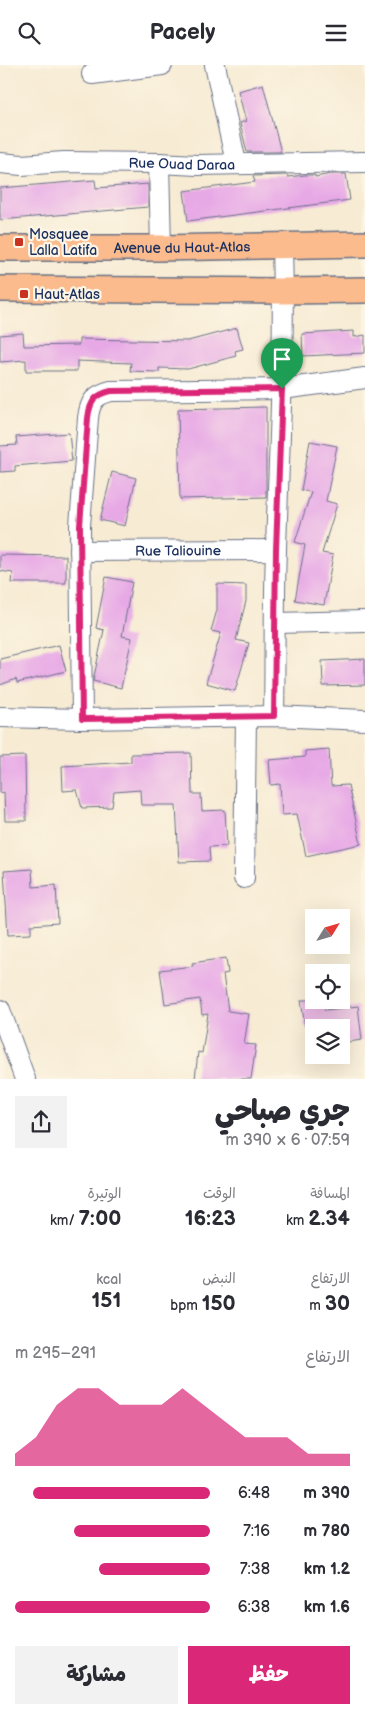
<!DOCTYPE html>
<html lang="ar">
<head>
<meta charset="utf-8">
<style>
  :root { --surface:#fff; --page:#f2f2f3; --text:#2b2b33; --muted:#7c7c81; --accent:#db2777 }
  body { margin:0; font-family:"Balsamiq Sans","Playpen Sans Arabic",sans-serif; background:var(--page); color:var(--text); direction:rtl; height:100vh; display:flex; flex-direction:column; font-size:19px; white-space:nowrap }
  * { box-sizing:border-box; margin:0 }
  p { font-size:16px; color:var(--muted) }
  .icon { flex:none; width:28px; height:28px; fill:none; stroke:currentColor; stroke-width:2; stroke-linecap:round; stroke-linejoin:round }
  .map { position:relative; height:1014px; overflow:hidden; direction:ltr }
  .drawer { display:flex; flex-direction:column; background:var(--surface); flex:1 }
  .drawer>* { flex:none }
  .needle { width:32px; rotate:53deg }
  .tools { position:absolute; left:305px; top:844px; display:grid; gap:10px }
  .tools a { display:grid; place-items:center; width:45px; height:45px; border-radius:0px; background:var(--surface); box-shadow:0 5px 20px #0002; font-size:25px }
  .pin { position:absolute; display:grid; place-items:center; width:42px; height:42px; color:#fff; margin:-51px -21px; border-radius:50% 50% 50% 0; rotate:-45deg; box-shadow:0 0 5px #0007 }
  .pin .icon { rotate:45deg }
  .round { display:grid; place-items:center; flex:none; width:52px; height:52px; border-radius:0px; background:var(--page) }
  .summary { display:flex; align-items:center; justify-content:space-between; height:85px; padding:0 15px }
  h1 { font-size:28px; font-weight:800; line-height:38px }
  .stats { display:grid; grid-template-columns:repeat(3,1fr); gap:8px; height:85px; padding:5px 15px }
  .stats div { display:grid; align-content:center }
  .stats b { font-size:21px; font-weight:800 }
  .stats small { font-size:14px; font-weight:400 }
  .stats p { font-size:14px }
  .chart { height:140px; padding:10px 15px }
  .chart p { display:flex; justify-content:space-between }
  .chart svg { width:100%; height:90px; margin-top:5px; fill:var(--accent); opacity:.7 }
  .button { display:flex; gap:10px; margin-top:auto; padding:10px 15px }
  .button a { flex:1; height:58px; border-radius:0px; background:var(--accent); color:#fff; font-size:20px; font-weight:800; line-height:58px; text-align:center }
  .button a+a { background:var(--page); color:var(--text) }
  ul { padding:0 15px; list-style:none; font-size:16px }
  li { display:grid; grid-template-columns:80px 60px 1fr; align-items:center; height:38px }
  li i { height:12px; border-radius:6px; background:var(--accent) }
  header { display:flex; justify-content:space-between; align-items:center; height:65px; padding:0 15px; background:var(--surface); font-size:22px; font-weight:800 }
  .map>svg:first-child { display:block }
</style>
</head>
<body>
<header><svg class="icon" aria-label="menu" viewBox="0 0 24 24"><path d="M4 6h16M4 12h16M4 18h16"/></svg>Pacely<svg class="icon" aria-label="search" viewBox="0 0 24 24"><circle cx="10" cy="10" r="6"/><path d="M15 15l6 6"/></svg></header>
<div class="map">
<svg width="365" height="1014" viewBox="0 0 365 1014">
  <rect width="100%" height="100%" fill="#fcf5e5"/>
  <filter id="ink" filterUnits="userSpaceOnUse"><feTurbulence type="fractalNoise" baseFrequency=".02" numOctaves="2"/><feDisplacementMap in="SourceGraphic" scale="10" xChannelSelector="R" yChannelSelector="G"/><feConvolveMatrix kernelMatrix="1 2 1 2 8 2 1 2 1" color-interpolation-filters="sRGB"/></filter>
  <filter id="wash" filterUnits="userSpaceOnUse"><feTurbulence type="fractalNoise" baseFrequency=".0096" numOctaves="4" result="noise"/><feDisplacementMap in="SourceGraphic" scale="20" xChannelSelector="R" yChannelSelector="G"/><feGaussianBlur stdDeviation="1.12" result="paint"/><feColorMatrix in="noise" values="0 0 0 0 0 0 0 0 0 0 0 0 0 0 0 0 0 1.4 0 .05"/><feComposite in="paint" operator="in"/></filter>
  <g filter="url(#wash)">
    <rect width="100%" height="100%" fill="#f7ebd3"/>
    <g id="blocks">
      <g fill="#e7a8e6">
        <path d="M263,19L281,87H247L240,58L246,56L238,26Z"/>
        <path d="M331,109H346L350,135L188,156L184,126L255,117L253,111L287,110L288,112L305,110H315V112Z"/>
        <path d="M95,115L96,123L148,119V142L0,155V123Z"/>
        <path d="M237,263L243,284L235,286L236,291L188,304L159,303V307L130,306L131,298L77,296V306H26V295L0,297V270L23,268L24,281L79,280V274L188,276Z"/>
        <path d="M354,266V272L365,270V288L303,291L302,269Z"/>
        <path d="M266,342V432L180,434L178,344Z"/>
        <path d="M69,368L72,396L15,401V406L0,407V381L17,380L16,372Z"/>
        <path d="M310,376L337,381L326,436L337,439L322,488L333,490L324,540L295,535L305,480L295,477L311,427L301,425Z"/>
        <path d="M112,407L136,413L125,461L100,455Z"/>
        <path d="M0,490L66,491V518H12L13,508L0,506Z"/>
        <path d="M106,512L132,517L122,571L132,573L121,623L93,616L104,565L96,563Z"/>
        <path d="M217,519L246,520V536L236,575L249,578L235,626L206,618L221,568L211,566L217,545Z"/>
        <path d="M59,580L66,606L17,618L16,614L0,620V594Z"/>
        <path d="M365,594V620L323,621L322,596Z"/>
        <path d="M329,684L331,721L348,720L361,779L306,791L297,749L282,750L280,719L271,720L269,695L305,692V686Z"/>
        <path d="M191,688L192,729H201L202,746L225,745L227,781L209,782L210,796L179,797L176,740H141L140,725L114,727L112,742L82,743L77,725L63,726L62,701L131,697V689Z"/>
        <path d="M25,691L26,756H5L4,727L0,728V692Z"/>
        <path d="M32,804L33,822L56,820L58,858L31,860V869L8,870L4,806Z"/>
        <path d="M226,893L228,908L223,909L228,946L249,949L244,979L256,980L251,1014H195L198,987L202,988L208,949L202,950L200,934L165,939L160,905L193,901L192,898Z"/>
        <path d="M301,935H324L325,945L358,941L362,975L341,978V962H305Z"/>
      </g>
    </g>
  </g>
  <g filter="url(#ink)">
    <use href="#blocks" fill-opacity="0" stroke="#687187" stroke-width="1"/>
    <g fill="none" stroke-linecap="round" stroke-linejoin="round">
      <defs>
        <g id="minor">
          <path d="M215,0L236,98"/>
          <path d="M92,9L162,0"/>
          <path id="s1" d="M0,98L22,100L64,97L159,98L197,100L365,97"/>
          <path d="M159,98L161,183"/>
          <path id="s2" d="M80,486L276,485"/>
          <path d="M275,558L365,556"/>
          <path d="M274,651C275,595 274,540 276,484C279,383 285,282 282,181"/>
          <path d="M0,652L82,654L274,651L365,655"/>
          <path d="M82,654L80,461L88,353C90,336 95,330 111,326L282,324L365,313"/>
          <path d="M244,813L246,652"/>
          <path d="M0,945L25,1014"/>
        </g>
        <g id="major">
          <path id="s3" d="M0,183H161L365,179"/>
          <path d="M0,224L283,226L365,225"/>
        </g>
      </defs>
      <use href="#minor" stroke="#687187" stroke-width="22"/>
      <use href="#major" stroke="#687187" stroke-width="28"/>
      <use href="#minor" stroke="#fff" stroke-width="20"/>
      <use href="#major" stroke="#fbbb8d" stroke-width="25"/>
    </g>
  </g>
  <g fill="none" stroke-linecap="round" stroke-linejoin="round" filter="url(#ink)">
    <defs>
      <path id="route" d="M282,324L276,485L274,651L82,654L80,461L88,353C90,336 95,330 111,326Z"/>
    </defs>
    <use href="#route" stroke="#fff" stroke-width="10"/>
    <use href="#route" stroke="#db2777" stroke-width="6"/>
  </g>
  <g fill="#c8321e" stroke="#fcf5e5" stroke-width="2">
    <rect x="14" y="172" width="10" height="10" rx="2.5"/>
    <rect x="19" y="224" width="10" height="10" rx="2.5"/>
  </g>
  <g text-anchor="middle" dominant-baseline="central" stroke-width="4.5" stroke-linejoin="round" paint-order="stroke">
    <g font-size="14" fill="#1b2f5e" stroke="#fcf5e5">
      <text stroke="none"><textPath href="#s1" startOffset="182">Rue Ouad Daraa</textPath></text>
      <text stroke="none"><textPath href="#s3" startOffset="182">Avenue du Haut-Atlas</textPath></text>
      <text stroke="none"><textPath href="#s2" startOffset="98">Rue Taliouine</textPath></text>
    </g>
    <g font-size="14" fill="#1b2f5e" stroke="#fcf5e5" text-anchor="start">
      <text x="29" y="169">Mosquee<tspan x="29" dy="16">Lalla Latifa</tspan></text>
      <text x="34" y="229">Haut-Atlas</text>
    </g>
  </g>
</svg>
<div class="tools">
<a><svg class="needle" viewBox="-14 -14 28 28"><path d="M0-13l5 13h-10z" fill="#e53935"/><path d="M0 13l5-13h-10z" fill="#7c7c81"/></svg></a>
<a><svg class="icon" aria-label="locate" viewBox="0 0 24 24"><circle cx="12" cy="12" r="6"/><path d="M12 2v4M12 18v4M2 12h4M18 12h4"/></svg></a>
<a><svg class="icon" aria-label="layers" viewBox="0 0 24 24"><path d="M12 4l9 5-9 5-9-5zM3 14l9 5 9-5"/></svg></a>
</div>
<div class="pin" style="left:282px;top:324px;background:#1e9e55"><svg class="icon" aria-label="arrive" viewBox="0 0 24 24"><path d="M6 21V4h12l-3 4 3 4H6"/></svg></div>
</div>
<section class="drawer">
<div class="summary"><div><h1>جري صباحي</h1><p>07:59 · 6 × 390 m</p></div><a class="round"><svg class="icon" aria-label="share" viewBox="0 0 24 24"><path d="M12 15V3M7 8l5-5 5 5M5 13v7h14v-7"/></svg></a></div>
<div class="stats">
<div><p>المسافة</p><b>2.34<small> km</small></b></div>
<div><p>الوقت</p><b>16:23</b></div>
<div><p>الوتيرة</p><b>7:00<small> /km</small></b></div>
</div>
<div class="stats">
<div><p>الارتفاع</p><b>30<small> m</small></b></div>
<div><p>النبض</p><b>150<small> bpm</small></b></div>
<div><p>kcal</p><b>151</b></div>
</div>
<div class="chart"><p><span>الارتفاع</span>291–295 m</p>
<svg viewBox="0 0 160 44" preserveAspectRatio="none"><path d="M0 44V38L10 30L20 14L30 6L40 6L50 14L60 14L70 14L80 6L90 14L100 22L110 30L120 30L130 30L140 38L150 38L160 38V44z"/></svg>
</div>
<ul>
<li><b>390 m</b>6:48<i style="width:91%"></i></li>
<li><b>780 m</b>7:16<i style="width:70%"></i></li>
<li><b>1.2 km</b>7:38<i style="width:57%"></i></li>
<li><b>1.6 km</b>6:38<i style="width:100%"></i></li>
</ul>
<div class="button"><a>حفظ</a><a>مشاركة</a></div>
</section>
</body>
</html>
